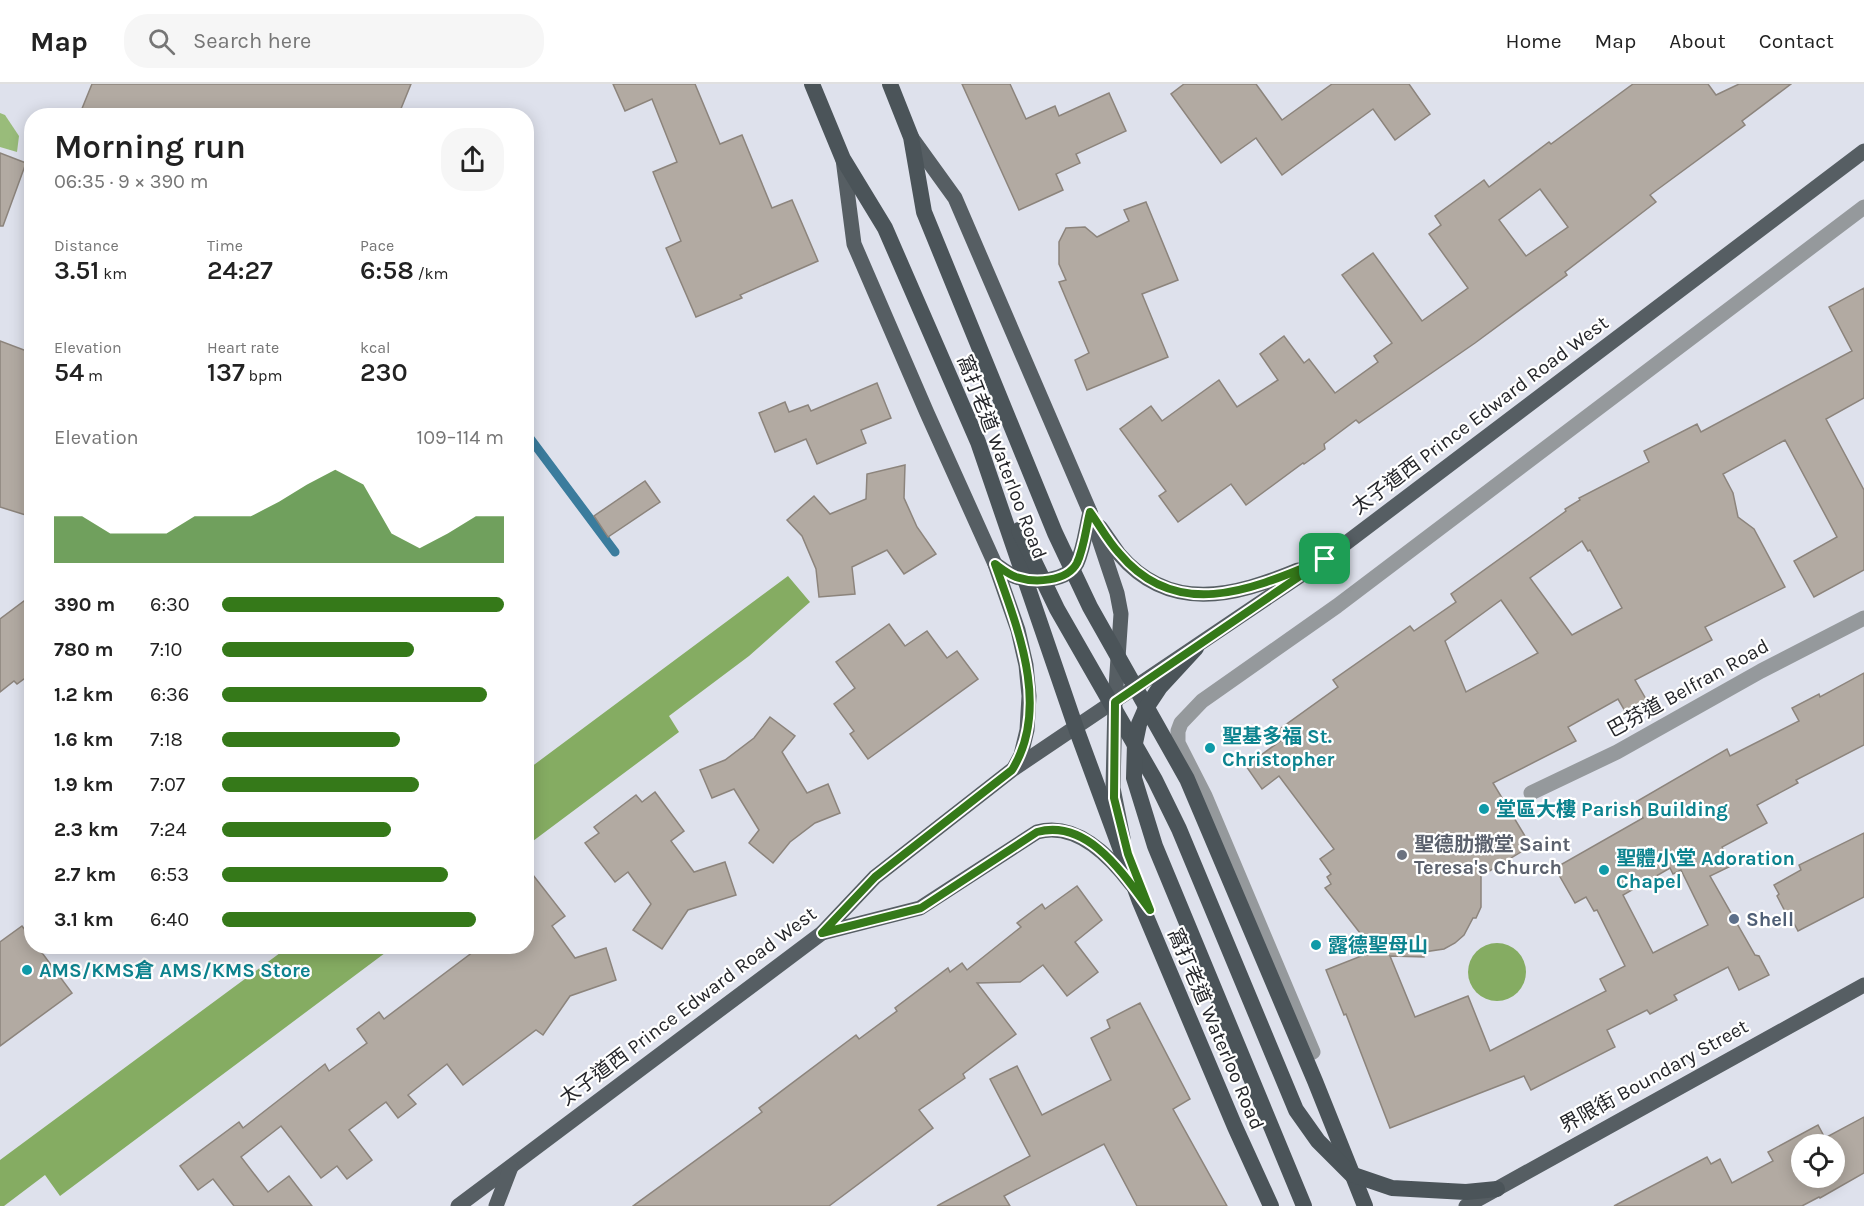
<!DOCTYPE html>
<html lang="en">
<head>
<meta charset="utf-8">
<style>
  :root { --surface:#fff; --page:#f6f6f6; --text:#222; --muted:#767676; --line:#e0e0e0; --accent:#357919 }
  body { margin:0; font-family:Karla,"Noto Sans TC",sans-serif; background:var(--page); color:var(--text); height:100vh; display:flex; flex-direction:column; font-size:22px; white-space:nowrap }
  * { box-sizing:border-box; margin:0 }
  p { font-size:20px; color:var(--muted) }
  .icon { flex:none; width:33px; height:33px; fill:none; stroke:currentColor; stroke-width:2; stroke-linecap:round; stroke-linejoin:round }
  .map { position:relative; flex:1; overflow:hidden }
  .drawer { position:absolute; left:24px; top:24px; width:510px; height:846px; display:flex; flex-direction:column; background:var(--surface); border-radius:24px; box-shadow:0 3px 15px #0003 }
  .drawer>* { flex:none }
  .buttons { position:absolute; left:1791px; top:1050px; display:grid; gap:12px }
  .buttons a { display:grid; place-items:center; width:54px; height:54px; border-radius:50%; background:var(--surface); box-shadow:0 3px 15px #0003; font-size:30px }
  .pin { position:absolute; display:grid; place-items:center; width:51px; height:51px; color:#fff; margin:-26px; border-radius:12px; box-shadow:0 3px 9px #0006 }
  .round { display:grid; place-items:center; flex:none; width:63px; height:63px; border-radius:24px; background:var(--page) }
  .overview { display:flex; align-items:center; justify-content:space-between; height:102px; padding:0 30px }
  h1 { font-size:33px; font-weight:600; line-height:45px }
  .metrics { display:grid; grid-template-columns:repeat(3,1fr); gap:9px; height:102px; padding:6px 30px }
  .metrics div { display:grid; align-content:center }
  .metrics b { font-size:26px; font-weight:600 }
  .metrics small { font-size:16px; font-weight:400 }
  .metrics p { font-size:16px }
  .chart { height:168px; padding:12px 30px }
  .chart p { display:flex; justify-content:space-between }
  .chart svg { width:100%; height:108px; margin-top:6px; fill:var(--accent); opacity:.7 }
  ul { padding:0 30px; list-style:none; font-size:20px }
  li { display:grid; grid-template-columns:96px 72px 1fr; align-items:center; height:45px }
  li i { height:15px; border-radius:8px; background:var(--accent) }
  header { display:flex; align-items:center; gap:36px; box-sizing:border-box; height:84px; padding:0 30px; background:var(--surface); border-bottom:2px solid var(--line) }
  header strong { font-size:28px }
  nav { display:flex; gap:33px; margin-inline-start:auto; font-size:21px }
  .search { width:420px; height:54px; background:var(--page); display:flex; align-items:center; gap:15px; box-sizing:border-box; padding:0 21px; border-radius:24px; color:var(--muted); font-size:22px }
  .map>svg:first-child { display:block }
</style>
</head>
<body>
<header>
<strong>Map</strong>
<div class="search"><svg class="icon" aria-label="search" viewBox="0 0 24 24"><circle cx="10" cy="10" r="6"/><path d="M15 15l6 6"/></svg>Search here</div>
<nav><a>Home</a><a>Map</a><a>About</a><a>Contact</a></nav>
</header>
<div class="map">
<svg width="1864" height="1122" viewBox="0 0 1864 1122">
  <rect width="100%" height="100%" fill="#dee1ec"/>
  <path fill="#99bc7a" d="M0,29L5,31L19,52L17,68L0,63Z"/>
  <g fill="#85ac62">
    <path d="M788,492L810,518L749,572L669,632L679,648L533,757L527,749V686Z"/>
    <circle cx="1497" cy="888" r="29"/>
    <path d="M288,863H393L60,1112L45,1091L4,1122H0V1076Z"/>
  </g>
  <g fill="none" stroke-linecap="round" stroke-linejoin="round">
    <path stroke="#3b7c9d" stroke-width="9" d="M526,349L615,468"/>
  </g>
  <g fill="#b2aaa2" stroke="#8c847c" stroke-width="1.5" fill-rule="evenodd">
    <path d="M92,0H411L398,32H79Z"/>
    <path d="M613,0H695L720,60L742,51L772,124L792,116L818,177L740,211L742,214L696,233L666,164L681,157L653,88L677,78L652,15L625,27Z"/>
    <path d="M962,0H1010L1026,35L1055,22L1059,32L1109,9L1126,47L1076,70L1080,79L1056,90L1063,106L1019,126Z"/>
    <path d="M1184,0H1256L1282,36L1332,0H1409L1430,30L1395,56L1373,25L1282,91L1256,54L1221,79L1171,10Z"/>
    <path d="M1633,0H1708L1716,11L1739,0H1791L1742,37L1745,41L1650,111L1656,118L1565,188L1567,191L1475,259L1359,339L1356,336L1324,360L1325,365L1304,380L1303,379L1246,421L1231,400L1178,438L1159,412L1166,407L1120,345L1151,322L1162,337L1219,296L1237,323L1278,296L1260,270L1284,252L1304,279L1309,275L1335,309L1378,278L1374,272L1392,259L1342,191L1373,169L1422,237L1468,204L1429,150L1441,141L1435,132L1484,96L1489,103L1549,58L1551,60ZM1540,105L1568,143L1526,172L1499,136Z"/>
    <path d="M0,69L26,79L3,142H0Z"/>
    <path d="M1146,118L1178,196L1142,210L1168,273L1087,306L1075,276L1089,269L1059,198L1066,196L1059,180V158L1066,144L1085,143L1097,153L1129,137L1124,126Z"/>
    <path d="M1864,204V314L1826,335L1864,406V486L1814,513L1794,477L1837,453L1785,356L1723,390L1733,409L1738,433L1754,445L1785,503L1705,543L1712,556L1635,596L1650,622L1629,634L1618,615L1568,643L1576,657L1493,699L1531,762L1481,792V823L1476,834H1473L1464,851L1455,859L1444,865L1424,868V873L1390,872L1415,933L1468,912L1490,967L1606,907L1600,895L1625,882L1597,826L1594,827L1586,813L1575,819L1555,784L1643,734L1634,719L1727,665L1730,672L1799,637L1792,624L1819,610L1820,613L1864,589V661L1796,696L1798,699L1757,721L1767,739L1722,763L1731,782L1710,792L1755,871L1759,872L1769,891L1739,906L1728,883L1674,911L1677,916L1650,930L1647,926L1607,946L1615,963L1531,1006L1524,992L1390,1044L1346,930L1344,931L1326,886L1374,867L1325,804L1331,800L1327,793L1331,790L1320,775L1334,765L1279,692L1262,705L1246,682L1283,655L1277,647L1338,603L1333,596L1410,542L1414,547L1456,518L1451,510L1566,427L1565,425L1580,416L1579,414L1649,378L1644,367L1697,340L1701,348L1852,267L1829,223ZM1582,457L1588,467L1590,466L1622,524L1572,551L1530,494ZM1501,516L1538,569L1466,608L1445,557ZM1670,784L1673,790L1681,786L1708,841L1653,869L1623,811Z"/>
    <path d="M0,257L32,269V433L0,423Z"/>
    <path d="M877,299L891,334L861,346L866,359L817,380L806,355L775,368L759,329L785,318L789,328L808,321L811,327Z"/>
    <path d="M905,381L904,414L917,443L936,470L904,490L887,466L852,483L855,510L819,513L816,485L802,452L787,436L814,412L830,430L866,415L867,390Z"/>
    <path d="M645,397L660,418L608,453L594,432Z"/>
    <path d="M32,511V589L17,600L14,597L0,608V535Z"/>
    <path d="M889,540L905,562L927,547L947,574L957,567L978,595L868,675L850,650L854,647L834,620L855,604L836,578Z"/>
    <path d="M770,633L795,652L782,668L807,709L828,700L840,729L815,739L790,758L773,779L749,759L759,746L734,705L712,714L700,686L725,676L754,654Z"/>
    <path d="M655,708L684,747L671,757L694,788L725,778L736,811L688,826L662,865L633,846L651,820L628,788L615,798L585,759L599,749L594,743L636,711L642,718Z"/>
    <path d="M1864,749V813L1798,847L1791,834L1789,835L1777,812L1779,810L1774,801L1801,786L1799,781Z"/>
    <path d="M526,782L565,832L552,842L575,874L606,864L616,896L570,912L543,951L536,946L463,1001L447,980L408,1011L416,1020L398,1034L386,1018L349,1046L372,1076L347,1095L337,1082L321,1094L281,1042L241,1073L268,1108L289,1092L312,1122H234L213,1095L198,1106L180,1082L239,1038L243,1044L325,980L329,987L367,959L357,945L379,928L384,935L481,862H526Z"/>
    <path d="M1077,802L1102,836L1075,858L1098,888L1067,912L1043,881L1020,898L977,899L1016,950L963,990L965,994L919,1026L933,1044L829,1122H633L762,1028L759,1024L856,951L859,955L897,927L895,924L948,884L950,888L962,879L967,886L1021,843L1017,839L1042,820L1045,825Z"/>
    <path d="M22,842L32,855V862H37L72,909L0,962V858Z"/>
    <path d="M1140,919L1190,1015L1173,1025L1227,1122H1137L1104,1060L1004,1112L1010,1122H937L1030,1072L990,995L1017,982L1042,1031L1111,996L1091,954L1110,944L1107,936Z"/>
    <path d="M1864,1033V1089L1820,1114L1819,1113L1802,1122H1614L1707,1073L1711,1080L1720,1075L1732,1099L1773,1077L1768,1068L1818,1041L1825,1054ZM1802,1060H1834V1094H1802Z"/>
  </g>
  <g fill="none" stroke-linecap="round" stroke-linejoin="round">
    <g stroke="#95999c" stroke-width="15">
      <path d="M1531,709L1617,668L1761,587L1864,534"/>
      <path d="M1313,968L1205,712L1178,659V647L1181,639L1202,617L1337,522L1864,123"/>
    </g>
    <g stroke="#565e63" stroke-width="15">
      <path d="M911,53L955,114L1090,428L1117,509L1121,530L1115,618L1113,704L1123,754"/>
      <path d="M843,75L854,160L927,329L995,480L1018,546L1026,581L1029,612L1027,646L1021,671L1014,684"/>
      <path d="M1100,443C1107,452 1112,461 1119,470C1170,530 1235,512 1298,486"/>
      <path d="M995,480C1002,485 1008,490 1016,493C1034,499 1067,498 1077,479C1084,464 1086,444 1090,428"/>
      <path d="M822,849L920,824L1037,748C1076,737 1110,772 1132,801"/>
      <path d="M458,1122L822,849L875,793L1012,686L1325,475L1864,67"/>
      <path d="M496,1122L511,1083"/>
      <path d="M1466,1122L1864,901"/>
    </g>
    <g stroke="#4b5459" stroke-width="16">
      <path d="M812,0L843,75L885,144L978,358L1077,647L1140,818L1235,1043L1271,1122"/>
      <path d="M890,0L911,53L924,128L1055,449L1090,523L1187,695L1315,997L1365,1122"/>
      <path d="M1019,446L1057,525L1155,696L1179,745L1296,1026L1318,1057L1351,1090L1392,1104L1466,1108L1497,1105"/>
      <path d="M1196,564L1160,603L1146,624L1139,640L1135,659L1134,694L1155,762L1304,1122"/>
    </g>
  </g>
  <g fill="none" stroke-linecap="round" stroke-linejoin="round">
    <defs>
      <path id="route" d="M1090,428C1100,442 1108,457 1119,469C1178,540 1255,504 1325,475L1115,618L1114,714L1128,770L1150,826C1124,791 1088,734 1037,748L921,824L822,849L875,793L1012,686C1051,623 1017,543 995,480C1002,485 1008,490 1016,493C1034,499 1067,498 1077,479C1084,464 1086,444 1090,428Z"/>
    </defs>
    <use href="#route" stroke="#fff" stroke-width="12"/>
    <use href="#route" stroke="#357919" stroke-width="8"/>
  </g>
  <g fill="#0f9aa8" stroke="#fff" stroke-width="2">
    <circle cx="1210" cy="664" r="6"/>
    <circle cx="1484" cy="725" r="6"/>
    <circle cx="1604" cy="786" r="6"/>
    <circle cx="1316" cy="861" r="6"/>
    <circle cx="27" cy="886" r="6"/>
  </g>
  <circle fill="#6b7280" stroke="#fff" stroke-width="2" cx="1402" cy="771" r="6"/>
  <circle fill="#5c6f8a" stroke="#fff" stroke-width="2" cx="1734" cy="835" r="6"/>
  <g text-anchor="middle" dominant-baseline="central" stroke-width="4.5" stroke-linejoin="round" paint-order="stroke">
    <g font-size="20" fill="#25262a" stroke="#fff">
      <text transform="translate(1480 331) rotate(-37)">太子道西 Prince Edward Road West</text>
      <text transform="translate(1002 373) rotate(69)">窩打老道 Waterloo Road</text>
      <text transform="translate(1688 604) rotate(-29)">巴芬道 Belfran Road</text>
      <text transform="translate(688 922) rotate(-37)">太子道西 Prince Edward Road West</text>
      <text transform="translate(1216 945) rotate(67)">窩打老道 Waterloo Road</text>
      <text transform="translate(1654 992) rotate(-29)">界限街 Boundary Street</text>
    </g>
    <g font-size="20" font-weight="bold" fill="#0d838f" stroke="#fff" text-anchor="start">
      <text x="1222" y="652">聖基多福 St.<tspan x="1222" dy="23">Christopher</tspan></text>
      <text x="1496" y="725">堂區大樓 Parish Building</text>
      <text x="1616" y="774">聖體小堂 Adoration<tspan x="1616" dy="23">Chapel</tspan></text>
      <text x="1328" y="861">露德聖母山</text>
      <text x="39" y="886">AMS/KMS倉 AMS/KMS Store</text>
    </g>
    <g font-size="20" font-weight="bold" fill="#5b616d" stroke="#fff" text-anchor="start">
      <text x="1414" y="760">聖德肋撒堂 Saint<tspan x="1414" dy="23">Teresa's Church</tspan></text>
    </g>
    <g font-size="20" font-weight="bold" fill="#4e5e75" stroke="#fff" text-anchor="start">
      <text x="1746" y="835">Shell</text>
    </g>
  </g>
</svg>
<div class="buttons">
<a><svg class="icon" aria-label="locate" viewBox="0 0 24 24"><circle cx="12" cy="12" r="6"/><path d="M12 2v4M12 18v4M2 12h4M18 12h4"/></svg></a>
</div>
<div class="pin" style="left:1325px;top:475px;background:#1e9e55"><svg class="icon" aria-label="arrive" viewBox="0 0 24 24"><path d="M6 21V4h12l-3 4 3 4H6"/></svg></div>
<section class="drawer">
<div class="overview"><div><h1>Morning run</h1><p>06:35 · 9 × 390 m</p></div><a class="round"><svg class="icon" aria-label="share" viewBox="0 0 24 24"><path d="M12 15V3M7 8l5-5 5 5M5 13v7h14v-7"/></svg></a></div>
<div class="metrics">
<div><p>Distance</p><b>3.51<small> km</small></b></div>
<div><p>Time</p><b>24:27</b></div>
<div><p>Pace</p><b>6:58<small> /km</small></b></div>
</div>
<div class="metrics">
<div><p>Elevation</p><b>54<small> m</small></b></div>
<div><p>Heart rate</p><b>137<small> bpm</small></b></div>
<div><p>kcal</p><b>230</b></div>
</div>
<div class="chart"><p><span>Elevation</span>109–114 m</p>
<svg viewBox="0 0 160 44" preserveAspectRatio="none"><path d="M0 44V25L10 25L20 32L30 32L40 32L50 25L60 25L70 25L80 19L90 12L100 6L110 12L120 32L130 38L140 32L150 25L160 25V44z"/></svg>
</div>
<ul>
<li><b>390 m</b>6:30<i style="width:100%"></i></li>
<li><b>780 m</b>7:10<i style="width:68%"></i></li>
<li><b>1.2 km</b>6:36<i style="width:94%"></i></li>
<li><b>1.6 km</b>7:18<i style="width:63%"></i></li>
<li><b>1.9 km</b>7:07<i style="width:70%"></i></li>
<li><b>2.3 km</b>7:24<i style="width:60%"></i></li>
<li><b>2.7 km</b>6:53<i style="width:80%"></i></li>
<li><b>3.1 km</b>6:40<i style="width:90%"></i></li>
</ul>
</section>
</div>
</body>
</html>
